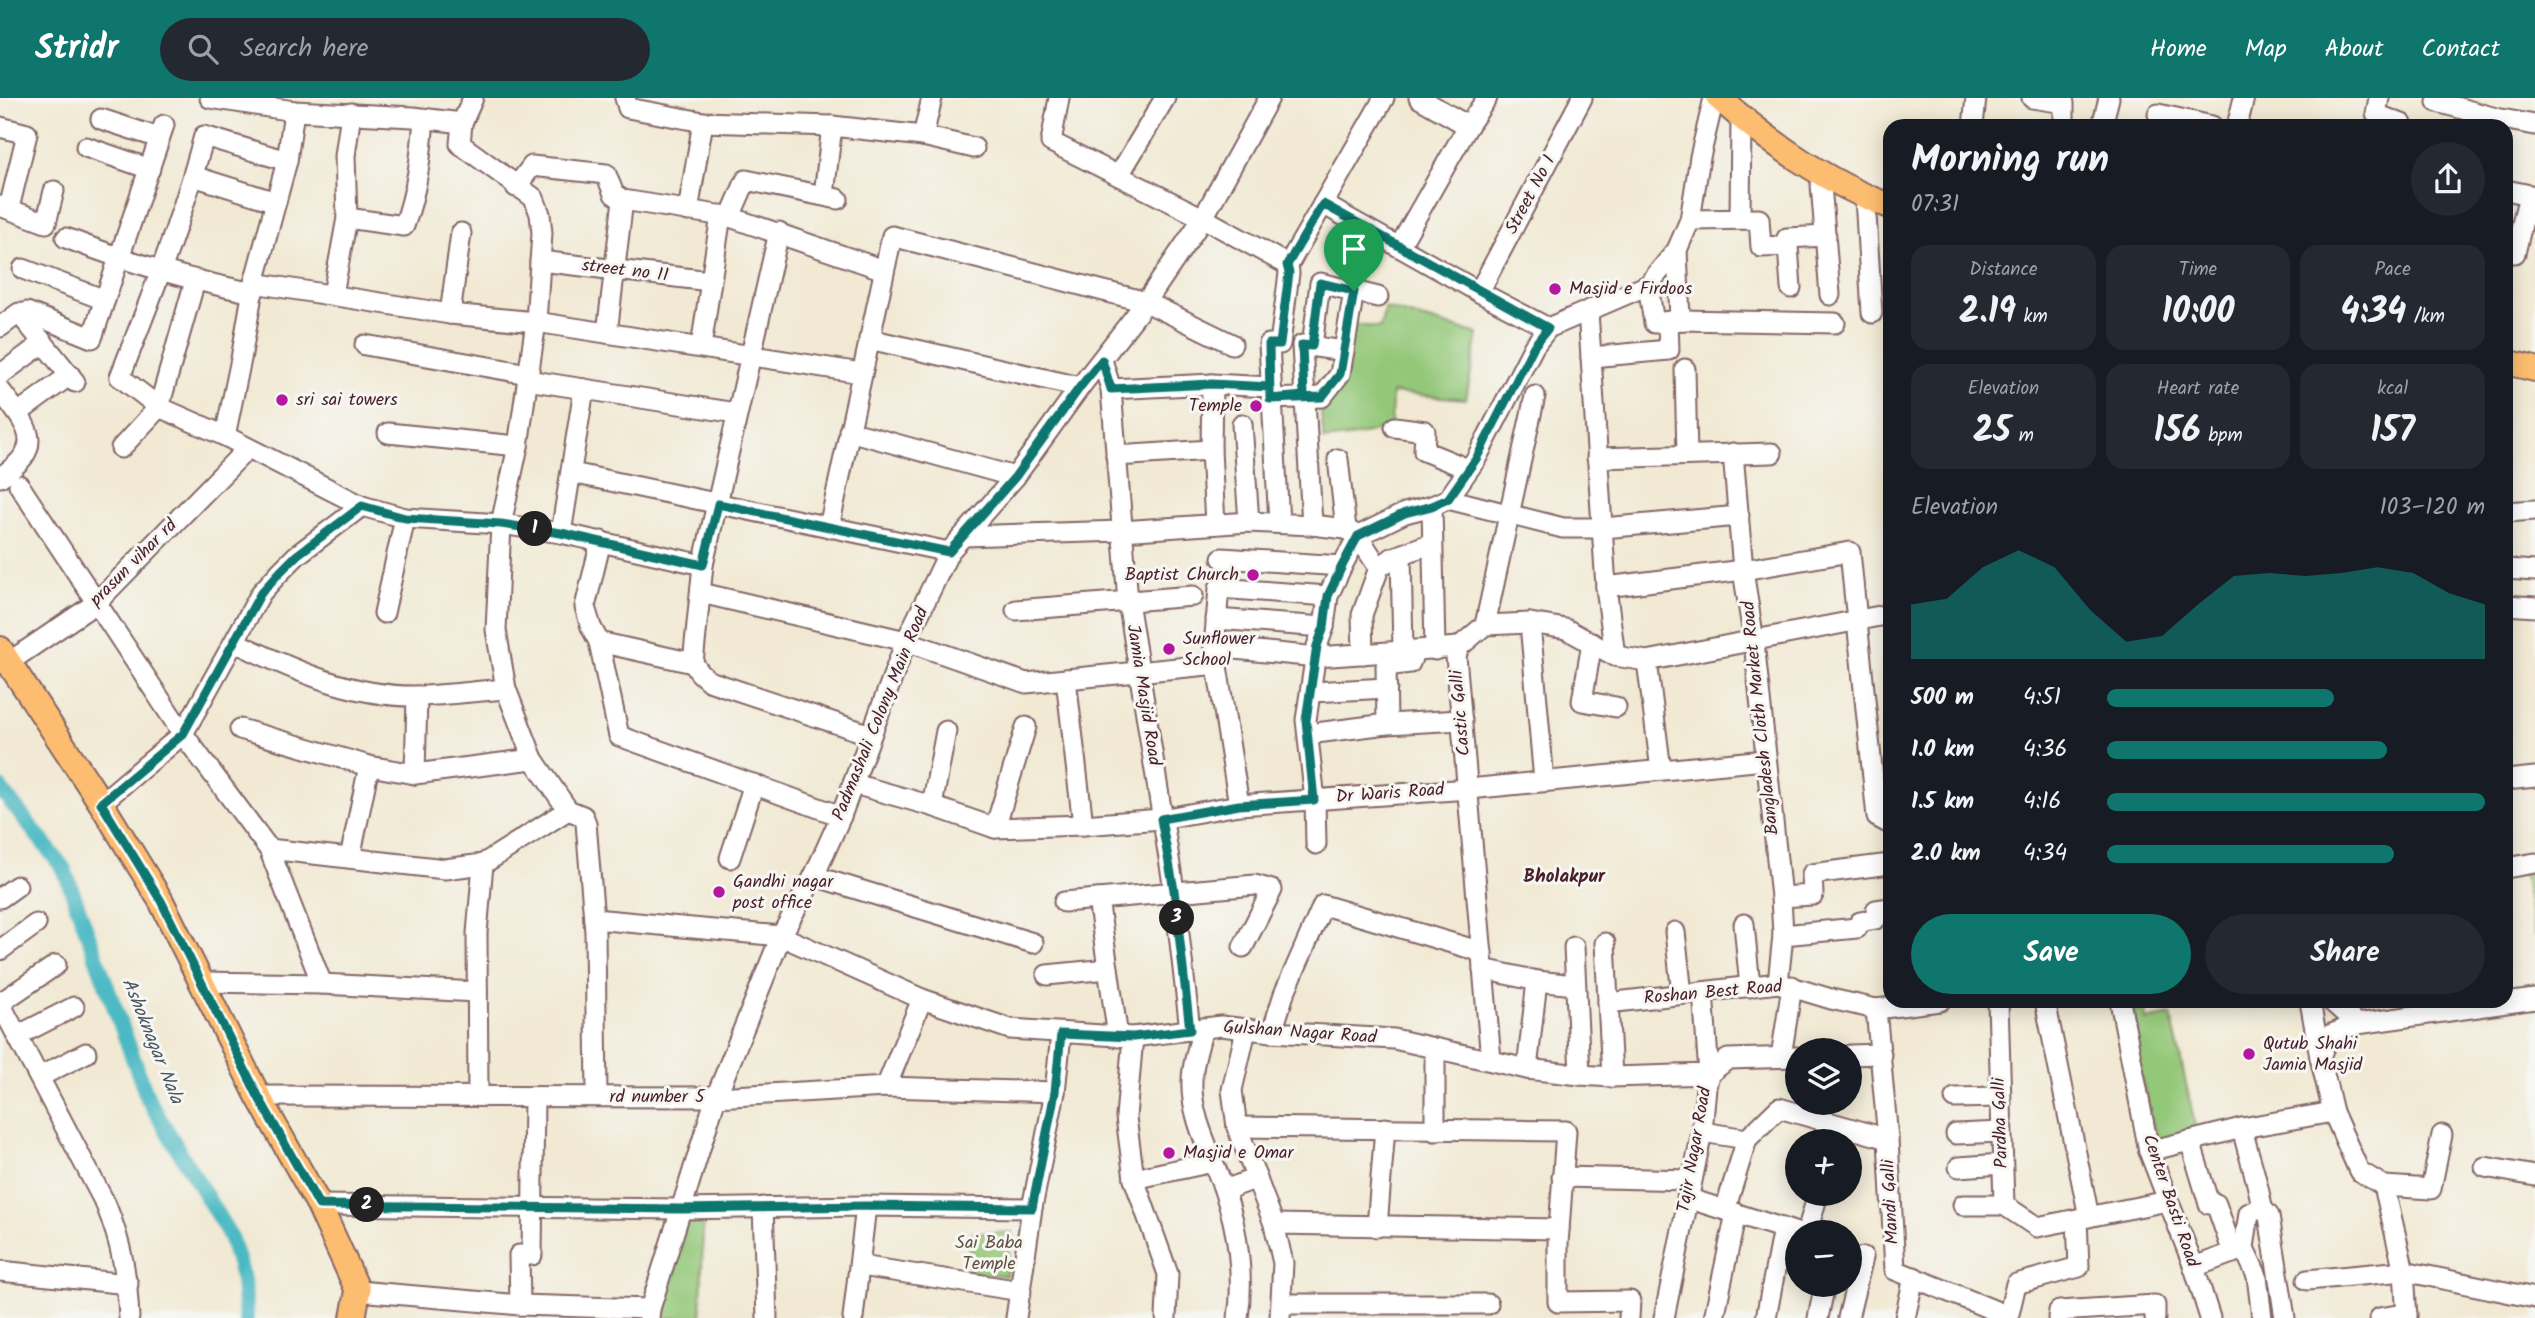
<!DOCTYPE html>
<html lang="en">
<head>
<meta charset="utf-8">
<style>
  :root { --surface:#171b24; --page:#242831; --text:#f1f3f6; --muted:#9ea1a6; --accent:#0f766e }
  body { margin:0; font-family:Kalam,sans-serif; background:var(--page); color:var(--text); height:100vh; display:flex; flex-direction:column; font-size:26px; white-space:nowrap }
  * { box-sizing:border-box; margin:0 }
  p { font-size:23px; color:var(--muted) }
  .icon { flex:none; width:38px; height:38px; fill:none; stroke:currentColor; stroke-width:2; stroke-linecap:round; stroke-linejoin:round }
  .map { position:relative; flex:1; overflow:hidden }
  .sheet { position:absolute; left:1883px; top:21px; width:630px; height:889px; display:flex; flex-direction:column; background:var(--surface); border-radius:21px; box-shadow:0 4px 18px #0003 }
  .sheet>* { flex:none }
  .controls { position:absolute; left:1785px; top:940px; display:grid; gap:14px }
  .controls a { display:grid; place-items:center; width:77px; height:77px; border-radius:50%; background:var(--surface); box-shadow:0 4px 18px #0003; font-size:35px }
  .pin { position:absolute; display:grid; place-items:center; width:60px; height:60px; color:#fff; margin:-72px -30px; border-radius:50% 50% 50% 0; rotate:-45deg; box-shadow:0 0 7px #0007 }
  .pin .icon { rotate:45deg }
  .km { position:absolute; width:35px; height:35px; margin:-18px; border-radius:50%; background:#222; color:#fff; font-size:19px; line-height:35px; text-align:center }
  .round { display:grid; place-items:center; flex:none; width:74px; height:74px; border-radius:37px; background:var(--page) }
  .head { display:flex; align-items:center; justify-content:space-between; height:119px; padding:0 28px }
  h1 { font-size:38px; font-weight:700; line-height:52px }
  .metrics { display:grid; grid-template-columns:repeat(3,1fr); gap:10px; height:119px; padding:7px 28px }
  .metrics div { display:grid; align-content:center; border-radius:18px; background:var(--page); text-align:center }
  .metrics b { font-size:35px; font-weight:700 }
  .metrics small { font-size:19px; font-weight:400 }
  .metrics p { font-size:19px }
  .chart { height:196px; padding:14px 28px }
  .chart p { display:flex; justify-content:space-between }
  .chart svg { width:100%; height:126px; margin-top:7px; fill:var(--accent); opacity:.7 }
  .primary-button { display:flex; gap:14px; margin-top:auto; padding:14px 28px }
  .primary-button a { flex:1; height:80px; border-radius:42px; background:var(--accent); color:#fff; font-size:28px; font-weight:700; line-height:80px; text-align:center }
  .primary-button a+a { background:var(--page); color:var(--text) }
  ul { padding:0 28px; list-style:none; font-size:23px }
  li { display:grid; grid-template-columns:112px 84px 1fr; align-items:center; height:52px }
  li i { height:18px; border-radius:9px; background:var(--accent) }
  header { display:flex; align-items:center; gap:42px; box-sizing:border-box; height:98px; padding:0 35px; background:var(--accent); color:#fff }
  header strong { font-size:33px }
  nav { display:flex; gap:38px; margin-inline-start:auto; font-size:24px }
  .search { width:490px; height:63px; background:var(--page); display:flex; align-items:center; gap:18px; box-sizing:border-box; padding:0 24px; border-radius:38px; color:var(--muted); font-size:26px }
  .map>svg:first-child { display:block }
</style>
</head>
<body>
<header>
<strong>Stridr</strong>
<div class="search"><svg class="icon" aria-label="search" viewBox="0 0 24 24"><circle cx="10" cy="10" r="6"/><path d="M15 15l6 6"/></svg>Search here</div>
<nav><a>Home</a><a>Map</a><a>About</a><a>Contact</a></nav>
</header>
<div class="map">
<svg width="2535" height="1220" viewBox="0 0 2535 1220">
  <rect width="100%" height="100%" fill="#f6f6f2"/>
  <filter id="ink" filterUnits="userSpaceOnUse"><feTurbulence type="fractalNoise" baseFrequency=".0143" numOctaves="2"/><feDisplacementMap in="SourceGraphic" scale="14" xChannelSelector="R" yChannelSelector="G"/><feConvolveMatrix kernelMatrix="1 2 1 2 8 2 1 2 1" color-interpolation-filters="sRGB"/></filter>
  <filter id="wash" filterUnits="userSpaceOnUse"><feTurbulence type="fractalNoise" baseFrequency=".00686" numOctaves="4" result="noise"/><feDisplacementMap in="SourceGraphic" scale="28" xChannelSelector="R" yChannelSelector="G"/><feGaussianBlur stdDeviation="1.57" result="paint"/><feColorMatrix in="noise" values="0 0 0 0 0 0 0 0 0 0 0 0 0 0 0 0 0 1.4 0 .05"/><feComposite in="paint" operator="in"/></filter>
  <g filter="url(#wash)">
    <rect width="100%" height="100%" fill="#f1e9d3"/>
    <g fill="#94c879" stroke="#6f7452" stroke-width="2">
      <path d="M1385,210L1478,236L1466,301L1392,295L1391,329L1356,338L1324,342L1320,303L1354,226L1380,230Z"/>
      <path d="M2535,772V838L2523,773Z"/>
      <path d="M2145,911L2146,922L2171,917L2195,1027L2176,1040L2157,1044L2125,916Z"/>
      <path d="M687,1124L703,1125L701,1220H654Z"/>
      <path d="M1012,1134L1006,1178L969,1174V1136Z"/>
    </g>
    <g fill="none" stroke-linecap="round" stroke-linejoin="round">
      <path stroke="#4bb9c3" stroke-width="16" d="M0,690L64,771L148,1001L230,1138L243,1182L246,1220"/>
    </g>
  </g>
  <g filter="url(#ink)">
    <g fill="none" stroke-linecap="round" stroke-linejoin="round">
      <defs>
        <g id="minor">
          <path d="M210,0L294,13L413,19L462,25"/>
          <path d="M473,0L462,25L460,46L534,100L540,116L542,135L536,224L518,348L501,426L496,532L506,591L533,661L568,712L583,718L586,725L595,834L597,998"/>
          <path d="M625,0L628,10L703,24L832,28L923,38L974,50"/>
          <path d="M1059,0L1051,44L1203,120L1288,167L1384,0"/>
          <path d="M1419,0L1468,28"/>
          <path d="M2032,0L2064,5V28"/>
          <path d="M2379,0L2376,16L2402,26"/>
          <path d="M2439,0L2437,4L2496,20L2535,27"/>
          <path d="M2158,16L2212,28"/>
          <path d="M101,21L159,40"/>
          <path d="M1973,28L1976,0"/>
          <path d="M2102,28L2109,0"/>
          <path d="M2237,28L2244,0"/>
          <path d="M0,29L27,36L9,110"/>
          <path d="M923,38L932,0"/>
          <path d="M86,49L150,71"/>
          <path d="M287,63L204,38C182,121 151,200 120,279L159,309L225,338L362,408L405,420L501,426L561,435L703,467"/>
          <path d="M1820,74L1830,197"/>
          <path d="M1119,77L1165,0"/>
          <path d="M193,78L276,104"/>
          <path d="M516,89L532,68L606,76L614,96L623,102L730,119L884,172"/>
          <path d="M2506,92L2535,98"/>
          <path d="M824,97L832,28"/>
          <path d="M1865,99L1872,215"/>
          <path d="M1323,106L1479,194L1548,230"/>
          <path d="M0,108L46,125L54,93"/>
          <path d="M688,113L703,24"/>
          <path d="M730,119L746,82L838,101"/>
          <path d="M347,120L404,128C417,93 421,58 424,21"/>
          <path d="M1740,120L1741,20"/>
          <path d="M1690,122L1759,121L1761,149L1788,148L1787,140L1826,138"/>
          <path d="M779,134L703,467L693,565L700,575L709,583L871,637"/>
          <path d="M66,140C127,164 189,182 253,195"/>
          <path d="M1788,148L1791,190"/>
          <path d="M1399,149L1468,28L1487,0"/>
          <path d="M1677,152L1680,222"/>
          <path d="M2506,153L2515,155L2529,97"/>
          <path d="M540,163L710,183"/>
          <path d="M23,171L105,202"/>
          <path d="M254,185L450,216L536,224L861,275"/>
          <path d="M1648,187L1654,225L1680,222L1835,225"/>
          <path d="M1479,194L1582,0"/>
          <path d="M333,196L347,120L345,58L351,15"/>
          <path d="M1588,213L1606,489L1615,558"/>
          <path d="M27,214L92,240L164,27"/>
          <path d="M450,216L461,135"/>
          <path d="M0,229L19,215L75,284"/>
          <path d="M607,235L623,102"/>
          <path d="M869,241L1080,289"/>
          <path d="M365,247L528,276"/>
          <path d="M1312,248L1320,185L1378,199"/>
          <path d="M701,249L721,117"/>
          <path d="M1591,259L1669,252L1668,224"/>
          <path d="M1102,262L1111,291L1128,503L1174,792L1190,932"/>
          <path d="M1685,271L1687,357"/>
          <path d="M0,277L42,246"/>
          <path d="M527,282L736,315"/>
          <path d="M1212,286L1211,352L1215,426"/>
          <path d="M1111,291L1212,286L1270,289"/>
          <path d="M0,292C28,329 48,348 0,379"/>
          <path d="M1271,301L1322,299L1340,276L1354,193"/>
          <path d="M18,315L70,277"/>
          <path d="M1242,326L1249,424"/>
          <path d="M1395,329L1425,333L1424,353L1468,371"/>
          <path d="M849,333L1015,379"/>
          <path d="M388,335L518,348"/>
          <path d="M225,338L241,261L254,185L287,63L294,13"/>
          <path d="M121,350L159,309L195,183"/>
          <path d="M1733,355L1743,472L1754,544L1781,799L1783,837L1778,885"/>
          <path d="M1116,358L1211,352"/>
          <path d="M1597,360L1772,355"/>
          <path d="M1338,361L1346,431"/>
          <path d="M572,375L949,454"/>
          <path d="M19,387L183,636L269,751L445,771L483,766L568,712"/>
          <path d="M1448,401L1563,430H1603L1739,418"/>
          <path d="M1432,408L1435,552"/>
          <path d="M2506,414L2535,412"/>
          <path d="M1279,425L1269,246H1280L1289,175L1288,167"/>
          <path d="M1312,427L1302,247L1344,253"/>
          <path d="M829,429L892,138L1146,204L1232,246"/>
          <path d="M561,435L584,291"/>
          <path d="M964,438L1122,433L1249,424L1312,427L1346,431L1358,438L1379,470"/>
          <path d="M601,443L585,509L591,529L599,544L619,638L841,718"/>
          <path d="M1401,457L1403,553"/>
          <path d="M1222,460L1342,468"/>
          <path d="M2506,471L2535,473"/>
          <path d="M1606,489L1743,472L1850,454L1877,719L1890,726"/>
          <path d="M701,495L906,543L1026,585L1218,566"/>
          <path d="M2506,507L2535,509"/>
          <path d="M1016,512L1193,498"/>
          <path d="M384,515L405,420"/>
          <path d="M1216,521L1324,529"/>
          <path d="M1530,525L1544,683"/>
          <path d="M1485,527L1535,298"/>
          <path d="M235,544C292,572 355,600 420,598C448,597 477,593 506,591"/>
          <path d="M599,544L693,565"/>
          <path d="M1592,545L1582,603L1616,609"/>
          <path d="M1214,549L1317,559L1459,549"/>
          <path d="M1363,556L1362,517L1379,470L1392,460L1432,445"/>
          <path d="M1647,563L1661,672"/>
          <path d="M9,564L96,505L247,351"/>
          <path d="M1066,581L1083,727"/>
          <path d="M1312,594L1387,590"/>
          <path d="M1387,626L1386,568L1410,565L1412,560"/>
          <path d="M240,631L369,668L415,676L533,661"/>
          <path d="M1308,636L1387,626L1462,622"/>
          <path d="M415,676L417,598"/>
          <path d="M2506,682L2535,679"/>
          <path d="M854,686L932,708L995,730L1083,727L1161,721L1239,707L1469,691L1765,662"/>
          <path d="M101,705L183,636L261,495L280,474L297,457L362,408"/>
          <path d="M1239,707L1214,549L1219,490L1328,498"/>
          <path d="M932,708L946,633"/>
          <path d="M995,730L1026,629"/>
          <path d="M1316,746L1315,702L1306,622L1317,548L1324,529L1328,498L1342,468L1358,438L1405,415L1432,408L1448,401L1476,361L1534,248L1548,230L1648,187L1677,152L1690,122L1700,59L1714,0"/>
          <path d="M269,751L322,886"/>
          <path d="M350,760L369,668"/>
          <path d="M730,760L754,686"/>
          <path d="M2506,770L2535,765"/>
          <path d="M814,778L1033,845"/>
          <path d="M1781,799L1813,797L1812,776L1890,766"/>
          <path d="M0,800L17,788"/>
          <path d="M1098,801L1118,939"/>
          <path d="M1064,804L1255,787L1272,792L1243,849"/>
          <path d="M594,821L781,838L922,901L1010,931L1133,939L1221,928L1272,934L1394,941L1527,971L1580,977L1612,979L1709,976L1703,894"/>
          <path d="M1744,826L1750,889"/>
          <path d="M1675,834L1682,896"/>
          <path d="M1783,837L1857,830L1860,824L1876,821V812L1890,810"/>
          <path d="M1605,845L1612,979"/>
          <path d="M1574,849L1580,977"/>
          <path d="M0,852L36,826"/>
          <path d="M1483,871L1537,883L1575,887"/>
          <path d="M1047,877L1108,871"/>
          <path d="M200,884L322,886L477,894"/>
          <path d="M1998,903L2004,1107L2037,1129L2168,1103"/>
          <path d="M2045,903L2089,1119"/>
          <path d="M2120,903L2149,1053L2194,1169L2210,1220"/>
          <path d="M2310,903L2320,959"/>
          <path d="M2331,903L2357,926L2535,901"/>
          <path d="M0,905L106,1107C122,1147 127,1177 129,1220"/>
          <path d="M0,905L56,867"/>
          <path d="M1608,905L1778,885L1831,901L1876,911L1940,903"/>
          <path d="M1876,911L1888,1041L1895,1172L2008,1218"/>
          <path d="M2357,926L2329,937L2320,959L2333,1014L2359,1073L2384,1088L2404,1173L2407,1220"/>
          <path d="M1203,930C1199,947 1192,966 1192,983C1190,1019 1213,1059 1224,1092C1238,1131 1244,1179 1238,1220"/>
          <path d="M1246,932L1232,992L1237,1029L1274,1126L1283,1165L1280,1220"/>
          <path d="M1272,934L1284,896L1323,807L1482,854"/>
          <path d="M17,938L74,909"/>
          <path d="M1133,939L1126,1019L1134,1081L1168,1176L1166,1220"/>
          <path d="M1850,957L1881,956"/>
          <path d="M1781,959L1792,888"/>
          <path d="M1491,962L1456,558L1459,549L1485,527L1530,525L1566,531L1615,558L1647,563L1890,516"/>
          <path d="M1527,971L1537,883"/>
          <path d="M39,979L86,955"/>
          <path d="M886,989L922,901"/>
          <path d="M258,998L716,999L886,989L1055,994"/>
          <path d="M478,998L477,835L483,766"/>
          <path d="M1955,1000L1999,999"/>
          <path d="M1237,1029L1566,1033L1558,1146V1204L1630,1203L1629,1220"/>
          <path d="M2242,1030C2248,1057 2258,1082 2262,1110L2249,1115L2244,1150L2257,1178L2262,1220"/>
          <path d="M1435,1033V951"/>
          <path d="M1702,1034L1747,1041"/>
          <path d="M1956,1036L2001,1034"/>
          <path d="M1823,1043L1829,1026"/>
          <path d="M2190,1043L2209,1106H2216L2233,1155"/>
          <path d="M2149,1053L2242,1030L2333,1014"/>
          <path d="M1959,1069L2002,1066"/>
          <path d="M2485,1069L2535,1078"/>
          <path d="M1562,1079L1691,1082"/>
          <path d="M1134,1081L1213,1064"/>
          <path d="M2384,1088L2431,1091L2442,1037"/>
          <path d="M1225,1092L1257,1080"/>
          <path d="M1687,1100L1797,1135"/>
          <path d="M319,1107L681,1111L866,1108L1032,1110"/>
          <path d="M1963,1107H2004"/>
          <path d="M763,1109L767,1220"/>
          <path d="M2262,1110L2269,1118L2285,1220"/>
          <path d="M1725,1112L1747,1041L1779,1010L1888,1041"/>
          <path d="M1274,1126L1559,1131"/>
          <path d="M1377,1129L1385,1030"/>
          <path d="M1807,1134L1818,1096"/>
          <path d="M861,1168L1021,1193"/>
          <path d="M2194,1169L2243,1151"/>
          <path d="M0,1173L128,1186"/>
          <path d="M2307,1182L2404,1173L2535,1200"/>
          <path d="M358,1193L520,1207L650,1211"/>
          <path d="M1282,1206H1488"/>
          <path d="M520,1207L519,1157H532L534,999"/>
          <path d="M649,1220L650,1211L716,999L781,838L814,778L841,718L906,543L949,454L1015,379L1080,289L1146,204L1203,120L1269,0"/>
          <path d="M853,1220L866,1108"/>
          <path d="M1016,1220L1032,1110L1055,994L1061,936"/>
          <path d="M1664,1220L1702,1034L1706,989L1709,976L1728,961L1797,959"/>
          <path d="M1714,1220L1736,1115"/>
          <path d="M1766,1220L1783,1130"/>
          <path d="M1818,1220L1825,1186"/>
          <path d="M1848,1220L1863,1159"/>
          <path d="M1905,1220L1914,1179"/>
          <path d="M2008,1220L2016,1186L2079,1169L2077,1121"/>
          <path d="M2058,1220L2059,1213L2155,1207V1220"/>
          <path d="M2380,1220L2407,1216"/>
        </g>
        <g id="major">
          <path d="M1719,0C1767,43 1829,86 1890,108"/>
          <path d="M2506,264L2535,271"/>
          <path d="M0,551L101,705L161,803L258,998L319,1107L358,1193L353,1220"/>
        </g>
      </defs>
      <use href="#minor" stroke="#846666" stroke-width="23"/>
      <use href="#major" stroke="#846666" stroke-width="28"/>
      <use href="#minor" stroke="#fff" stroke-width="19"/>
      <use href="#major" stroke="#fdbd6f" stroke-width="24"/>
    </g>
  </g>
  <g fill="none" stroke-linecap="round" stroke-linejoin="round" filter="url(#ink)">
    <defs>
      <path id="route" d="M1354,193L1340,276L1322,299L1270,301V289L1212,286L1111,291L1102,262L1080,289L1015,379L949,454L718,406L703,467L561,435L501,426L405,420L362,408L297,457L280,474L261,495L183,636L101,705L161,803L258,998L319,1107L681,1111L866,1108L1032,1110L1055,994L1061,936L1133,939L1190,932L1174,792L1161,721L1239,707L1314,702L1306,622L1317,548L1324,529L1328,498L1342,468L1358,438L1405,415L1432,408L1448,401L1476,361L1534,248L1548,230L1323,106L1287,167L1289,175L1280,246H1269L1270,301L1304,298L1302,247L1312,248L1320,185L1354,193"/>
    </defs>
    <use href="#route" stroke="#fff" stroke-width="14"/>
    <use href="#route" stroke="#0f766e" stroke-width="9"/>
  </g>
  <g fill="#b5179e" stroke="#f6f6f2" stroke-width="2.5">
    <circle cx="1555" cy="191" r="7"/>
    <circle cx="282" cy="302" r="7"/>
    <circle cx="1256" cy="308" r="7"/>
    <circle cx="1253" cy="477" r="7"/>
    <circle cx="1169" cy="551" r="7"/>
    <circle cx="719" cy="794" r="7"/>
    <circle cx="2249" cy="956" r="7"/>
    <circle cx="1169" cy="1055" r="7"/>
  </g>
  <g text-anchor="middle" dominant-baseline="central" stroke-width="6" stroke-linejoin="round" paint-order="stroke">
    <g font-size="18" fill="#4a1f2b" stroke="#f6f6f2">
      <text transform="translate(1531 97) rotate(-62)">Street No 1</text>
      <text transform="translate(625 173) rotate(7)">street no 11</text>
      <text transform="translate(134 465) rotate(-45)">prasun vihar rd</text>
      <text transform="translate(1143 597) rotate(81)">Jamia Masjid Road</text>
      <text transform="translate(1461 615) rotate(-95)">Castic Galli</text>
      <text transform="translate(881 616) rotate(-68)">Padmashali Colony Main Road</text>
      <text transform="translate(1761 620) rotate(-96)">Bangladesh Cloth Market Road</text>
      <text transform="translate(1390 696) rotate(-4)">Dr Waris Road</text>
      <text transform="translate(1713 895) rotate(-5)">Roshan Best Road</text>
      <text transform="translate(1300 935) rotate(4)">Gulshan Nagar Road</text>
      <text x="657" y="999">rd number 5</text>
      <text transform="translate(2001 1025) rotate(-92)">Pardha Galli</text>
      <text transform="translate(1695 1052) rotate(-80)">Tajir Nagar Road</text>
      <text transform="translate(2170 1103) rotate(71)">Center Basti Road</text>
      <text transform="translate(1891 1104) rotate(-93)">Mandi Galli</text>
    </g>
    <g font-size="18" fill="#4a1f2b" stroke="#f6f6f2" text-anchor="start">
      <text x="1569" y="191">Masjid e Firdoos</text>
      <text x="296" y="302">sri sai towers</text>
      <text x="1242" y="308" text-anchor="end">Temple</text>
      <text x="1239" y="477" text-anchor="end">Baptist Church</text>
      <text x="1183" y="541">Sunflower<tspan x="1183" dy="21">School</tspan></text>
      <text x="733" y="784">Gandhi nagar<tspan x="733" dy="21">post office</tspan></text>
      <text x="2263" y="946">Qutub Shahi<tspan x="2263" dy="21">Jamia Masjid</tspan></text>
      <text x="1183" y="1055">Masjid e Omar</text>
    </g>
    <g font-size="18" fill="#605242" stroke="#f6f6f2">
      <text x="989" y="1145">Sai Baba<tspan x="989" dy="21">Temple</tspan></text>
    </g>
    <g font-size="19" font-weight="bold" fill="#4a1f2b" stroke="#f6f6f2">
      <text x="1564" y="779">Bholakpur</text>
    </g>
    <g font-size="19" font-style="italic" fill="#4a5560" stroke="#f6f6f2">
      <text transform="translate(152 943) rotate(68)">Ashoknagar Nala</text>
    </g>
  </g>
</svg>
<div class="controls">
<a><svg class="icon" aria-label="layers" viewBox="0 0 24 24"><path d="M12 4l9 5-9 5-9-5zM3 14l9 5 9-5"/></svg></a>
<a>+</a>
<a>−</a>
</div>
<div class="pin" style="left:1354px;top:193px;background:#1e9e55"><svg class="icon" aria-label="arrive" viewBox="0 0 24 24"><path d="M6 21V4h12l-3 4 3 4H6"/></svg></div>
<b class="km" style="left:535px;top:431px">1</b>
<b class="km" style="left:367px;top:1107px">2</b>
<b class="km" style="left:1177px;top:820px">3</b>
<section class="sheet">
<div class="head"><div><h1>Morning run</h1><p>07:31</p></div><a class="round"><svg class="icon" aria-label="share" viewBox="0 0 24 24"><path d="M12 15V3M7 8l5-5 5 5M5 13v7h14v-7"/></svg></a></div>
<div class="metrics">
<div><p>Distance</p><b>2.19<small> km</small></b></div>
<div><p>Time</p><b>10:00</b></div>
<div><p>Pace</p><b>4:34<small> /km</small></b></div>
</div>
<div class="metrics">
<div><p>Elevation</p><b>25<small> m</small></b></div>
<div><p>Heart rate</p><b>156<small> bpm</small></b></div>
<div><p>kcal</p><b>157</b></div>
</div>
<div class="chart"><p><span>Elevation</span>103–120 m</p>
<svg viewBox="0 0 160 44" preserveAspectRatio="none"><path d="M0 44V25L10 23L20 12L30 6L40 12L50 27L60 38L70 36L80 25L90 15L100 14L110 15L120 14L130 12L140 14L150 21L160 25V44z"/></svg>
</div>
<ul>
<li><b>500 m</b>4:51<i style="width:60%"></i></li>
<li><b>1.0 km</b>4:36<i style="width:74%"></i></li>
<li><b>1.5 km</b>4:16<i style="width:100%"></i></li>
<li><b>2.0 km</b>4:34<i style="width:76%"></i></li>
</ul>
<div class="primary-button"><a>Save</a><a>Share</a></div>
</section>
</div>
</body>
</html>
